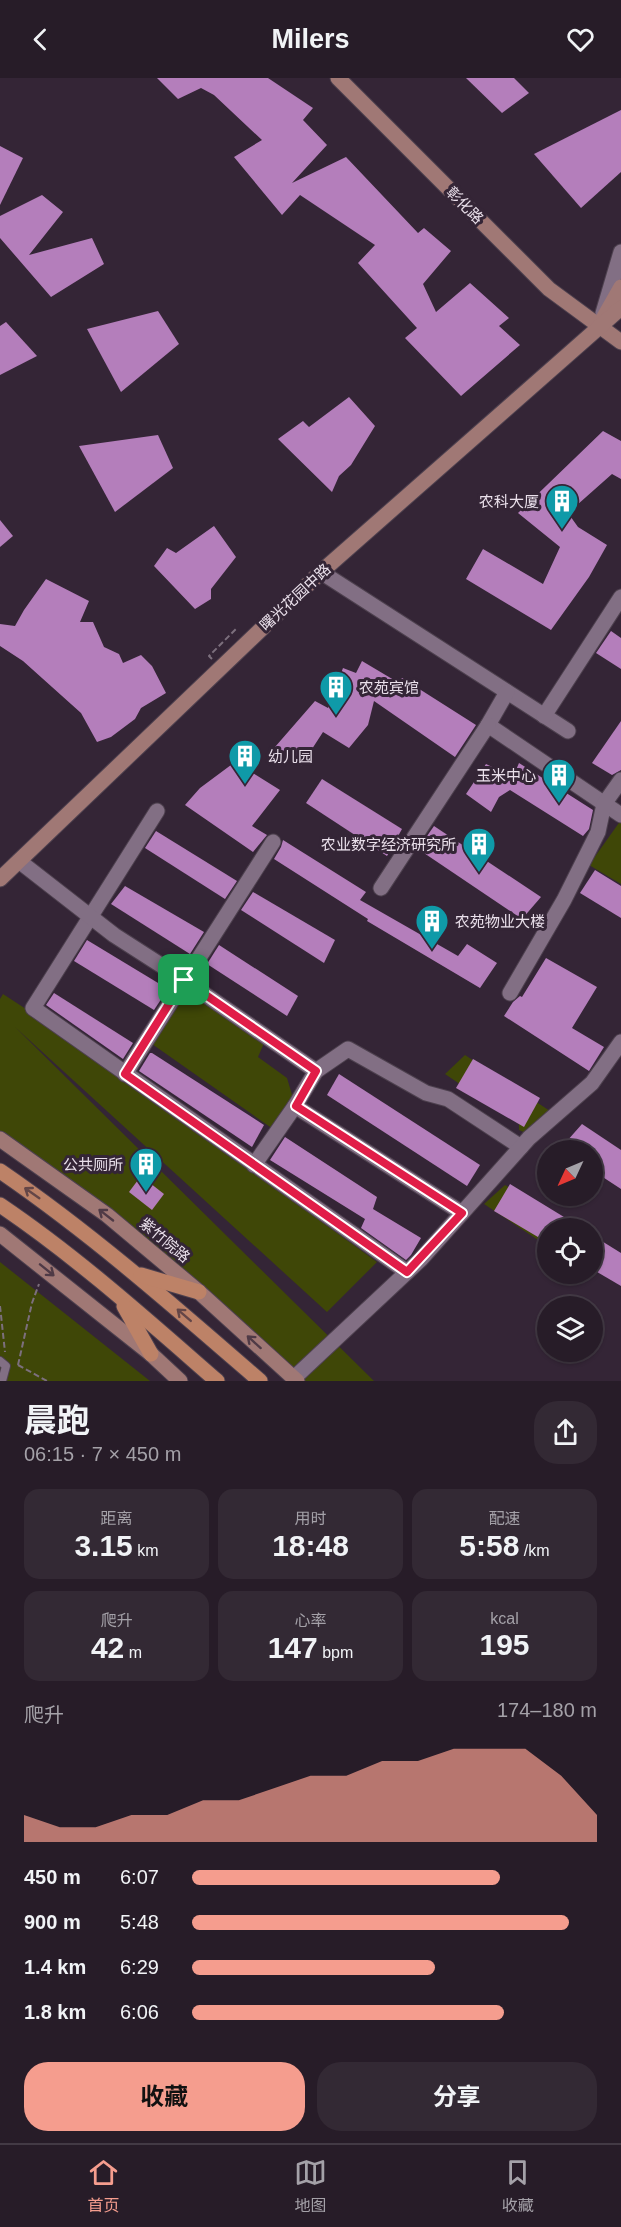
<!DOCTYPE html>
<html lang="zh">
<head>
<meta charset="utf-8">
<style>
  :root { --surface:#271c28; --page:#332934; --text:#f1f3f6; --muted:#a4a1a8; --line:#433a45; --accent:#f59d8e }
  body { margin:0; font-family:Helvetica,"Noto Sans SC",sans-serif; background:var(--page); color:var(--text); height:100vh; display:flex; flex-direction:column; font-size:22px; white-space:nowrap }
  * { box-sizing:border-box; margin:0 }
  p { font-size:20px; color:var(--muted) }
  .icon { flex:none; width:33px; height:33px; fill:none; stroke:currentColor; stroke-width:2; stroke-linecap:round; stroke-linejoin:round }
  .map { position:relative; height:1303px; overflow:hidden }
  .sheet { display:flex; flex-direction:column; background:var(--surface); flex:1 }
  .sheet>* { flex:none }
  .needle { width:39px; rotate:226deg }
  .tools { position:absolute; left:537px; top:1062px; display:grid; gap:12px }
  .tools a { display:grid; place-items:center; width:66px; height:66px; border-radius:50%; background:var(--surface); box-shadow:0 2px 4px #0004,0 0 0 2px var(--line); font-size:30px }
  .pin { position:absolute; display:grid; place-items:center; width:51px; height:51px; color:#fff; margin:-26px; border-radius:12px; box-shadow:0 3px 9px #0006 }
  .round { display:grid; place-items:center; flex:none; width:63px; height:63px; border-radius:24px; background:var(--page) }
  .overview { display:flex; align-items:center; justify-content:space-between; height:102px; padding:0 24px }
  h1 { font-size:33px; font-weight:700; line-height:45px }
  .stats { display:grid; grid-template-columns:repeat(3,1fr); gap:9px; height:102px; padding:6px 24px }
  .stats div { display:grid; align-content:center; border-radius:15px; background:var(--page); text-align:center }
  .stats b { font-size:30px; font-weight:700 }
  .stats small { font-size:16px; font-weight:400 }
  .stats p { font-size:16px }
  .chart { height:168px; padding:12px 24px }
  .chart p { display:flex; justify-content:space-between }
  .chart svg { width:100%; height:108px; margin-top:6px; fill:var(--accent); opacity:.7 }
  .cta { display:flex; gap:12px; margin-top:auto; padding:12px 24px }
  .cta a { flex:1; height:69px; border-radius:24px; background:var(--accent); color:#111; font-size:24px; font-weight:700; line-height:69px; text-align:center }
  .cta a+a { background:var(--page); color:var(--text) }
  ul { padding:0 24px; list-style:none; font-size:20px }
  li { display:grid; grid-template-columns:96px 72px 1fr; align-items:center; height:45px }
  li i { height:15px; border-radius:8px; background:var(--accent) }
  header { display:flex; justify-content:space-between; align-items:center; height:78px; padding:0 24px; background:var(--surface); font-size:27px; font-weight:700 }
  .dock { display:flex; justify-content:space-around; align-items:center; height:84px; border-top:2px solid var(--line); background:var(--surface); font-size:16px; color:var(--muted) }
  .dock a { display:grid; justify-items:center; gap:3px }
  .dock .current { color:var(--accent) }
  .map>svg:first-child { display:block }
</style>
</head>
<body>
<header><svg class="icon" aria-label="back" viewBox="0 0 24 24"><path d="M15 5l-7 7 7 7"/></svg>Milers<svg class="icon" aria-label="heart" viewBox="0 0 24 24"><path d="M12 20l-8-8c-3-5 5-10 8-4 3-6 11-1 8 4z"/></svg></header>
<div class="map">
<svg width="621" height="1303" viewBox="0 0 621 1303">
  <rect width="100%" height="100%" fill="#342536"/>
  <g fill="#3f4707">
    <path d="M621,742V806L589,787Z"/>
    <path d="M187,910L265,963L258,979L287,1000L293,1020L273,1051L152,966Z"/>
    <path d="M3,916L52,948L377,1184L327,1234L15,949L374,1303H297L0,1055V921Z"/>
    <path d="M465,977L550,1033L530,1057L519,1052V1046L445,996Z"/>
    <path d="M505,1107L575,1150H548L547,1168L484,1126Z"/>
    <path d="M0,1184L150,1303H0Z"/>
  </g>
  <g fill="#b47ebb">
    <path d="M157,0H268L313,30L303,42L327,67L292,105L346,79L418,155L424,150L451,173L423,206L436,234L470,205L509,240L499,248L520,267L461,318L405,260L417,250L358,185L375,167L300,117L282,137L234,79L262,62L214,17L201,10L178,21Z"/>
    <path d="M466,0H514L529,15L502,35Z"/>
    <path d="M621,32V94L581,130L534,76Z"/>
    <path d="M0,68L23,80L0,127Z"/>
    <path d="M42,117L63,134L29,177L92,160L104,186L51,219L0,160V138Z"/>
    <path d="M158,233L179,266L121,314L87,251Z"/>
    <path d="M6,244L37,278L0,297V248Z"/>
    <path d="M349,319L375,348L351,387L339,398L332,414L278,361L303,343L309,349Z"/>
    <path d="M603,353L621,363V401L612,396L568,435L578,449L607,467L589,499L551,552L466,501L483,471L543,506L560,469L518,435Z"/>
    <path d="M158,357L173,390L115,434L79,368Z"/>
    <path d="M0,442L13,458L0,469Z"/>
    <path d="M214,448L236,479L211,511V521L195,531L154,488L167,470L176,475Z"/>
    <path d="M46,501L89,523L80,544H93L104,569L119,576L123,585L141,577L152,588L166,615L141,630L135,641L111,659L97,664L81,635L23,583L0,568V546L15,548L24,532Z"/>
    <path d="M611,553L621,560V591L596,575Z"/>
    <path d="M362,583L399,605L402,600L476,647L455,679L374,623L368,647L349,670L323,654L301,688L275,669L315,623L328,630L343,590L356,595Z"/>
    <path d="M621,643V692L612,697L592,685Z"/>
    <path d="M235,684L280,712L252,748L267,757L253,774L185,727L200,710Z"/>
    <path d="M519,685L593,732L589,751L583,758L510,712L499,719L491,734L466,716L486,686L513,699Z"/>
    <path d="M322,701L402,751L387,778L306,725Z"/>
    <path d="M434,748L541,819L522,841L418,771Z"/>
    <path d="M156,753L237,803L225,821L145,770Z"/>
    <path d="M283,762L366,814L360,822L458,878L467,866L497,885L480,910L367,843L368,841L274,781L281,769Z"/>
    <path d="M595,792L621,808V840L580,815Z"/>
    <path d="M125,808L204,854L190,876L111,826Z"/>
    <path d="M253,814L335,862L324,885L241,832Z"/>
    <path d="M87,862L168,911L154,932L74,883Z"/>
    <path d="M219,867L298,918L287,938L207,886Z"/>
    <path d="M546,880L597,909L572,950L604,969L589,993L504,938L513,924L520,918L522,919Z"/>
    <path d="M54,915L133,965L123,981L46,927Z"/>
    <path d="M150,975H152L264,1047L252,1069L139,993Z"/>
    <path d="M473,981L540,1020L524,1049L456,1010Z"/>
    <path d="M339,996L480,1087L467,1108L327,1017Z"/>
    <path d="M582,1046L621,1072V1111L592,1092V1072H559Z"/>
    <path d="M285,1059L377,1119L373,1131L421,1160L411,1177L406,1182L361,1150L365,1141L270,1082Z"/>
    <path d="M141,1098L164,1116L152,1132L129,1114Z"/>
    <path d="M510,1106L582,1150H548V1165L494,1133Z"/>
    <path d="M592,1157L621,1175V1208L592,1191Z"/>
  </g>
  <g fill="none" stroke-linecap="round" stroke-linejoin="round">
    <defs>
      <path id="lane" d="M0,1283L6,1288L2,1303"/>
      <g id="street">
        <path d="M603,235L621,174"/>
        <path d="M321,494L568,653"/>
        <path d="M507,614L488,647L621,737"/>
        <path d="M544,638L621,519"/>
        <path d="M157,733L33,930L407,1194"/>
        <path d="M19,783L114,857L184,902L316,993L295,1028L462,1135"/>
        <path d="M381,810L488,647"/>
        <path d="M510,915L564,822L598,754L604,726L621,702"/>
        <path d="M316,993L348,971L426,1015L448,1021L521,1069"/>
        <path d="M125,996L273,764"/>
        <path d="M254,1087L295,1028"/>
        <path d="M294,1300L421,1181L529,1060L592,1005L621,964"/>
      </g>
      <g id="secondary">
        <path d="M338,0L549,211L621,264"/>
        <path d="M604,239L621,209"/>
        <path d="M0,801L321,494L621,230"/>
        <path d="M0,1061L107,1137L199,1214L297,1303"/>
        <path d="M0,1156L151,1276L180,1303"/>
      </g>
      <g id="primary">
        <path d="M0,1093C92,1156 176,1230 260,1303"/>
        <path d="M0,1127C77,1179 147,1242 217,1303"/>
        <path d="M141,1197L199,1214"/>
        <path d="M124,1228L151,1276"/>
      </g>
    </defs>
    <use href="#lane" stroke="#4d404e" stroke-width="10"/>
    <use href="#street" stroke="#4d404e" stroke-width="17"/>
    <use href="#secondary" stroke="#4d404e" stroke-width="17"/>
    <use href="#primary" stroke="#4d404e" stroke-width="17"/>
    <g stroke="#7c6f7d" stroke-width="2" stroke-dasharray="6 3" stroke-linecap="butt">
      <path d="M212,581L209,578L236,551"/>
      <path d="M0,1228L5,1274"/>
      <path d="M18,1287L32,1225L39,1206"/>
      <path d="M18,1287L47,1303"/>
    </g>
    <use href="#lane" stroke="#826f84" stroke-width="8"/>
    <use href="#street" stroke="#826f84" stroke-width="15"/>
    <use href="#secondary" stroke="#a07875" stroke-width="15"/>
    <use href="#primary" stroke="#bd8267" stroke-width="15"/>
  </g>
  <defs><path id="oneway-shaft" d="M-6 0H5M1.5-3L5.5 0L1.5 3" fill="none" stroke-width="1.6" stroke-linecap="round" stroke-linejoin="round" transform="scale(1.5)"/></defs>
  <g stroke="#644647">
    <use href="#oneway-shaft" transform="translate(32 1115) rotate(-145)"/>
    <use href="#oneway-shaft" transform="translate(184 1237) rotate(-139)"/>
  </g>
  <g stroke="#4f3a46">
    <use href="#oneway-shaft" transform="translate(106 1137) rotate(-142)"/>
    <use href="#oneway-shaft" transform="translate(47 1192) rotate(39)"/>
    <use href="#oneway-shaft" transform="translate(254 1264) rotate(-138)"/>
  </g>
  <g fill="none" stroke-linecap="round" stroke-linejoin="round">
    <defs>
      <path id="route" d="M184,902L316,993L296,1028L462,1135L407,1194L125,996Z"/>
    </defs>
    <use href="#route" stroke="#fff" stroke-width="12"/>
    <use href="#route" stroke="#e11d48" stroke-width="8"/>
  </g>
  <defs>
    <symbol id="building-pin" viewBox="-11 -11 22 30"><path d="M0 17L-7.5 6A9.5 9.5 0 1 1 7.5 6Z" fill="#0f9aa8" stroke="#342536"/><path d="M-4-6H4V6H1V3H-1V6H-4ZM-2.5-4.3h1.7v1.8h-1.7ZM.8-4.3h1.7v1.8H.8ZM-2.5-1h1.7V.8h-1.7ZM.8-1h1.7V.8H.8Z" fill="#fff"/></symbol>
  </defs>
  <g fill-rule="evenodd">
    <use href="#building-pin" x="543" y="404" width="38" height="52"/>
    <use href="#building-pin" x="317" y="590" width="38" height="52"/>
    <use href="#building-pin" x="226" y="659" width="38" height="52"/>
    <use href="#building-pin" x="540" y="678" width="38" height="52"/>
    <use href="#building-pin" x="460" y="747" width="38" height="52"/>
    <use href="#building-pin" x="413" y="824" width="38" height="52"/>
    <use href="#building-pin" x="127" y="1067" width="38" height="52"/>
  </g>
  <g text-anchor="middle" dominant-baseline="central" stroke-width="6" stroke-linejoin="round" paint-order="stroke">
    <g font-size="15" fill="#eae0eb" stroke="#342536">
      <text transform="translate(465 127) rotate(45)">彰化路</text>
      <text transform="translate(295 519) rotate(-43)">曙光花园中路</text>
      <text transform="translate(165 1162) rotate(40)">紫竹院路</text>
    </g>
    <g font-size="15" fill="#eae0eb" stroke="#342536" text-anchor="end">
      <text x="539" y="423">农科大厦</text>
      <text x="359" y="609" text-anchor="start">农苑宾馆</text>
      <text x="268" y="678" text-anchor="start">幼儿园</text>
      <text x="536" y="697">玉米中心</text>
      <text x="456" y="766">农业数字经济研究所</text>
      <text x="455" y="843" text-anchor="start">农苑物业大楼</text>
      <text x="123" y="1086">公共厕所</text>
    </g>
  </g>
</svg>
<div class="tools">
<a><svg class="needle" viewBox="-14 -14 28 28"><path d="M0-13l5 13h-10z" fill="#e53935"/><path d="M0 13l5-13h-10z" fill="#a4a1a8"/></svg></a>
<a><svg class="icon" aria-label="locate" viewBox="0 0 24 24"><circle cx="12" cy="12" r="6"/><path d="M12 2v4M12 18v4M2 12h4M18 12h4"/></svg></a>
<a><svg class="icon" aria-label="layers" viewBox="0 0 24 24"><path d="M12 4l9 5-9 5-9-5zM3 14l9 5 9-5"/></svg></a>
</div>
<div class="pin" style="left:184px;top:902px;background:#1e9e55"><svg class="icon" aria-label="arrive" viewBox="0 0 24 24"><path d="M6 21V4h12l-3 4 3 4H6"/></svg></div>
</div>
<section class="sheet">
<div class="overview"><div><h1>晨跑</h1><p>06:15 · 7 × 450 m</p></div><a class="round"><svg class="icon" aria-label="share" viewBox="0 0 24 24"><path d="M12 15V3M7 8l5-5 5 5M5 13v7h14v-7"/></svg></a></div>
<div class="stats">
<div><p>距离</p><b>3.15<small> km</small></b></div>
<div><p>用时</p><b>18:48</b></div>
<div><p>配速</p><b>5:58<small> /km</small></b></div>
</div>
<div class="stats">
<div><p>爬升</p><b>42<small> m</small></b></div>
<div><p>心率</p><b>147<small> bpm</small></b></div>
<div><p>kcal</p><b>195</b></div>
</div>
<div class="chart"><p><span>爬升</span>174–180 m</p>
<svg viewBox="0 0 160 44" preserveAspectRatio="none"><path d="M0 44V33L10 38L20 38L30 33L40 33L50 27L60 27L70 22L80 17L90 17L100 11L110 11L120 6L130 6L140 6L150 17L160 33V44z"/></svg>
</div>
<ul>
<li><b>450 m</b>6:07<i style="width:76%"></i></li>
<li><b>900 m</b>5:48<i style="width:93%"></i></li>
<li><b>1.4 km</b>6:29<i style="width:60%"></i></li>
<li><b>1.8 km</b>6:06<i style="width:77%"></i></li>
</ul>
<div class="cta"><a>收藏</a><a>分享</a></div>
</section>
<nav class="dock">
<a class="current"><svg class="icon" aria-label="home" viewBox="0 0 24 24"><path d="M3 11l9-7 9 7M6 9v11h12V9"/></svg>首页</a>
<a><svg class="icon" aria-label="map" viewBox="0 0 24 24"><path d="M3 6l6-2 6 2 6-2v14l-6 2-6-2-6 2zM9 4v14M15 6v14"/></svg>地图</a>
<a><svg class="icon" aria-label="saved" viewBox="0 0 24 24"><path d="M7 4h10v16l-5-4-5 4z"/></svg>收藏</a>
</nav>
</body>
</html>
